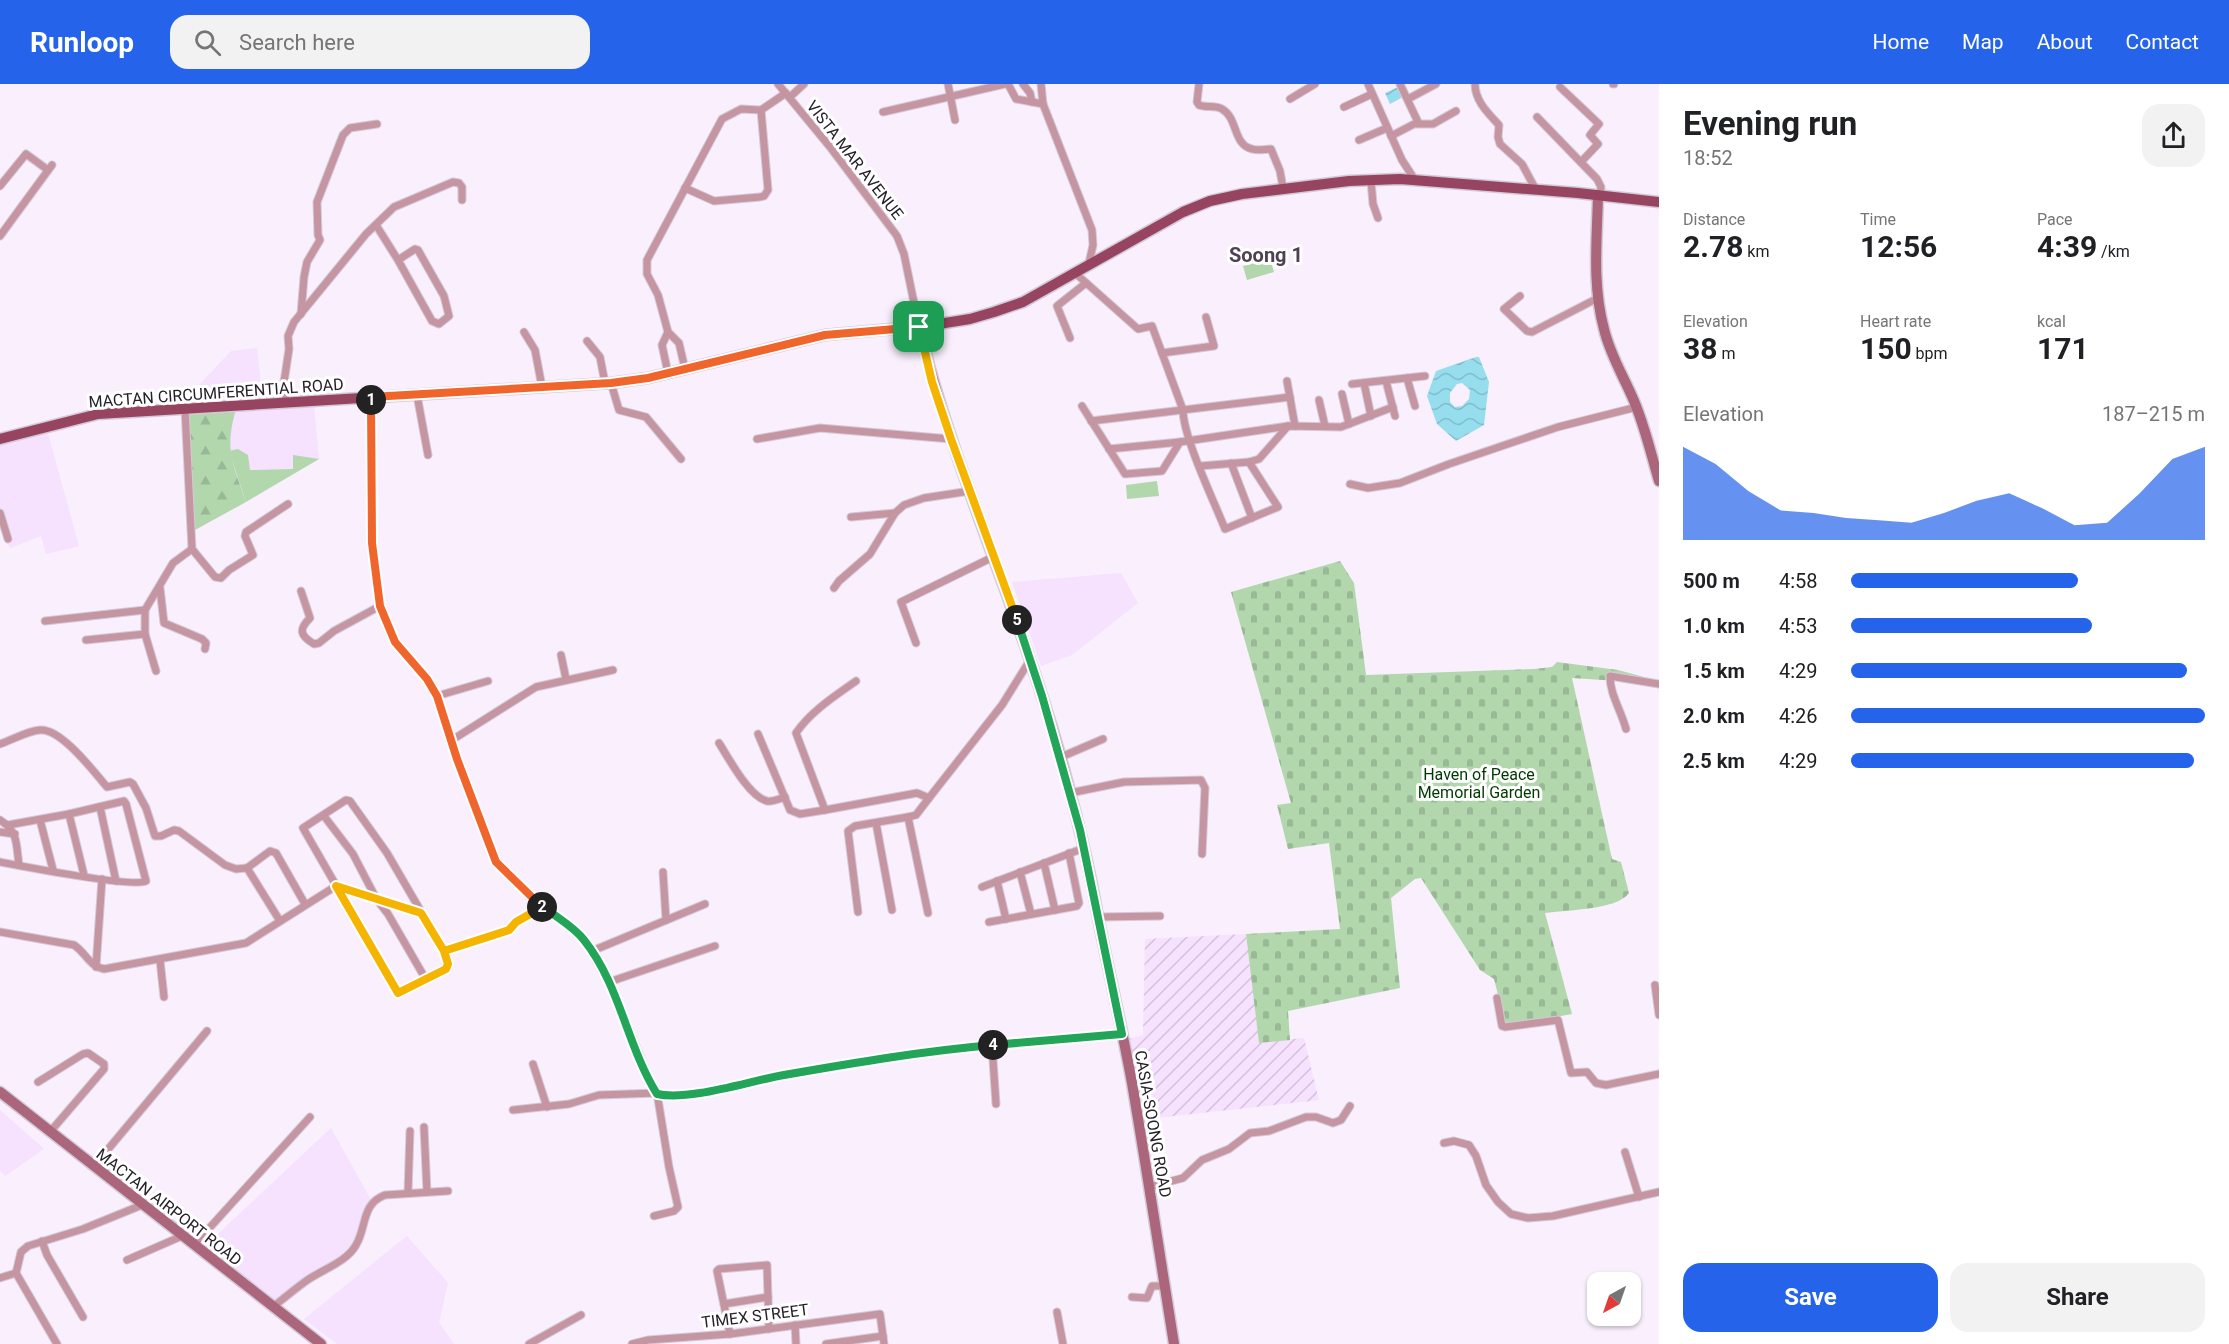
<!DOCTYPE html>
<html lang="en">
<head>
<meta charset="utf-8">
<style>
  :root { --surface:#fff; --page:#f2f2f2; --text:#202124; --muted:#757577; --accent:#2563eb }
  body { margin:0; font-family:Roboto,sans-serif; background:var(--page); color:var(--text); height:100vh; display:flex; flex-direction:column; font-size:22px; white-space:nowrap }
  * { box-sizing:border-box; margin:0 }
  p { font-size:20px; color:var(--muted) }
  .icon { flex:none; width:33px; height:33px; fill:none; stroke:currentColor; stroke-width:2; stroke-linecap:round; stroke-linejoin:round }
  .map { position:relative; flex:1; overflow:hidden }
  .details { display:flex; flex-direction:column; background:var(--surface); width:570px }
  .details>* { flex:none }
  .needle { width:39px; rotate:220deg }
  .buttons { position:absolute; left:1587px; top:1188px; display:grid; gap:12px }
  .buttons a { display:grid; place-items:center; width:54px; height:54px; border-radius:12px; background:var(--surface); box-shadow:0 2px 4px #0004; font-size:30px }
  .pin { position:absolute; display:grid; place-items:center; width:51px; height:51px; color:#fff; margin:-26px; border-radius:12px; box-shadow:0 3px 9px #0006 }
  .km { position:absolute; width:30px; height:30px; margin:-15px; border-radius:50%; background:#222; color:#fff; font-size:16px; line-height:30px; text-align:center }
  .round { display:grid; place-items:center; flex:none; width:63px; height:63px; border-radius:18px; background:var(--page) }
  .summary { display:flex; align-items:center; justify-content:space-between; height:102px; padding:0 24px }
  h1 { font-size:33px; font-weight:700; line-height:45px }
  .figures { display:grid; grid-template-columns:repeat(3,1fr); gap:9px; height:102px; padding:6px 24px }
  .figures div { display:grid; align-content:center }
  .figures b { font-size:30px; font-weight:700 }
  .figures small { font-size:16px; font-weight:400 }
  .figures p { font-size:16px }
  .chart { height:168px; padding:12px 24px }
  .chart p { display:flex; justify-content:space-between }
  .chart svg { width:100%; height:108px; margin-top:6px; fill:var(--accent); opacity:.7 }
  .cta { display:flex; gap:12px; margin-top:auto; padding:12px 24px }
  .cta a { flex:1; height:69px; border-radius:18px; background:var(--accent); color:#fff; font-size:24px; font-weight:700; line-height:69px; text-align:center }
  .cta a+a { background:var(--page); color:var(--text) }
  ul { padding:0 24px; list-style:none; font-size:20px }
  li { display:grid; grid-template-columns:96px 72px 1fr; align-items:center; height:45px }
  li i { height:15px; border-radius:8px; background:var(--accent) }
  header { display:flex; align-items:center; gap:36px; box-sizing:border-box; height:84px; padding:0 30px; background:var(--accent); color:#fff }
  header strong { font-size:28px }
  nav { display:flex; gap:33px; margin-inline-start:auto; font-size:21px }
  .search { width:420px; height:54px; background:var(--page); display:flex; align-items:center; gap:15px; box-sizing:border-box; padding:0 21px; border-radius:18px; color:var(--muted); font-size:22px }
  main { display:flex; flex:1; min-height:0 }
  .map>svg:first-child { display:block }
</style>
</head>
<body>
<header>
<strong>Runloop</strong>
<div class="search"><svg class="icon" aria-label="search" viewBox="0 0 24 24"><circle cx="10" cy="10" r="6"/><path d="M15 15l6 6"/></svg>Search here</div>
<nav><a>Home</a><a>Map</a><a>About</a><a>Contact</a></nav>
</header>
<main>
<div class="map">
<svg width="1659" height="1260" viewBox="0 0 1659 1260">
  <defs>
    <pattern id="industrial-furrows" width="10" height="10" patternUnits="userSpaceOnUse" patternTransform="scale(1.5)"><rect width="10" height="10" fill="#f6e1fe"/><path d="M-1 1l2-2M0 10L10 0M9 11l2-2" fill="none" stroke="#d3c1da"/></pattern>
    <pattern id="forest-firs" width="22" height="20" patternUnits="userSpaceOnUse" patternTransform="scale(1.5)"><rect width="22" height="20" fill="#b2d7ad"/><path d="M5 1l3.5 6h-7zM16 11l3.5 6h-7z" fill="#99b895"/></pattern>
    <pattern id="cemetery-stones" width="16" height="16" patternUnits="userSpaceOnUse" patternTransform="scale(1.5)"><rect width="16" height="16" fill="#b2d7ad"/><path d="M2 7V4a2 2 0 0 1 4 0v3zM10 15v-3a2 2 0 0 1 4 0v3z" fill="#99b895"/></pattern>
    <pattern id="water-waves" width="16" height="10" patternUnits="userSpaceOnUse" patternTransform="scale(1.5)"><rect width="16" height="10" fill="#96ddee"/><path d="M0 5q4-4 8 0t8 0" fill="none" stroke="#81bdcc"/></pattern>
  </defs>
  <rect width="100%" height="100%" fill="#f9effd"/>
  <g fill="#f6e1fe">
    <path d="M257,264L262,310L185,316L231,267Z"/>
    <path d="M314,322L319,375L195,446L236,325Z"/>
    <path d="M47,346L79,462L46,470L41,452L10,464L0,445V360Z"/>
    <path d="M1121,489L1138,519L1072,571L1041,582L1012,498Z"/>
    <path d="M0,1026L44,1065L5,1092L0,1087Z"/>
    <path d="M331,1044L371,1116L353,1164L323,1182L275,1218L207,1160Z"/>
    <path d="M407,1152L448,1199L439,1239L454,1260H337L304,1235Z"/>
  </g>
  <path fill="url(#industrial-furrows)" d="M1246,850L1259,958L1304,954L1319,1016L1146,1035L1129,955L1143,951L1145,855Z"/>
  <g fill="#b2d7ad">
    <path d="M1270,175L1274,188L1247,196L1243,182Z"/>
    <path d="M238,365L248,371L250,386L293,385V371L319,375L246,418L229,367Z"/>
    <path d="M1157,397L1159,412L1127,415L1126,401Z"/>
  </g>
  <path fill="url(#forest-firs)" d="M236,325C224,367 233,379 246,418L195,446L188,329Z"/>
  <path fill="url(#cemetery-stones)" d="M1340,477L1354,499L1366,591L1534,585L1552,583L1557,578L1618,586L1659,597V604L1618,597L1572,594L1612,775L1621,778L1629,809C1617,826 1566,826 1545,829L1572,930L1506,942L1494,895L1480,886L1421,794L1415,795L1391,814L1400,904L1288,927L1290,956L1259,959L1246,850L1340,845L1329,759L1288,765L1277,721L1291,719L1231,508Z"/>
  <g fill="url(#water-waves)" fill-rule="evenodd">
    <path d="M1398,3L1403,13L1390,20L1385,9Z"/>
    <path d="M1476,273H1479L1489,298L1484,341L1456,357L1437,340L1427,312L1436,287ZM1462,299L1470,306L1469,315L1462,322L1455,323L1450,318V309L1457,300Z"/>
  </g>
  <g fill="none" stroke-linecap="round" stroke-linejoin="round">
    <defs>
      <g id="street">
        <path d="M778,0L830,63L897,152L904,170L919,243"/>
        <path d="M948,0L955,36"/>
        <path d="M1008,0L1016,15L1043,20"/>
        <path d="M1023,0L1030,9L1032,18"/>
        <path d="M1041,0L1043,20L1092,146L1093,161L1089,179"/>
        <path d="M1199,0L1197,18L1199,21C1206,24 1215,21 1222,25C1238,34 1233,61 1252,65C1259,67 1265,65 1271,65L1280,87L1283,104"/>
        <path d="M1368,0L1402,76L1415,96"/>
        <path d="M1475,0C1475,17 1488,29 1499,41L1498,53L1500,60L1522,80L1536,106"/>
        <path d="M1613,0H1614"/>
        <path d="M1560,3L1599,40L1590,51L1598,60L1581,78"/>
        <path d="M790,13L804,0"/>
        <path d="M1290,15L1315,0"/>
        <path d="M1408,15L1436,0"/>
        <path d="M1344,23L1372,10"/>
        <path d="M883,28L1005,0"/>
        <path d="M1537,33L1597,95L1601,103L1600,112"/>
        <path d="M1417,40H1433L1456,27"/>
        <path d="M1391,52L1418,38L1400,0"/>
        <path d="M1359,56L1387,44"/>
        <path d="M1371,97L1373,120L1378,134"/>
        <path d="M0,102L26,70L48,86"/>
        <path d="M685,104L714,117L760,113L764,112L768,106L761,26"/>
        <path d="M376,141L398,176L432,237L439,240L449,232L444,212L418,166L415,165L398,176"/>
        <path d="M0,152L52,81"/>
        <path d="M1074,188L1138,245L1152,242L1183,326C1183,353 1214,417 1225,445L1278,423L1249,378L1200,382"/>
        <path d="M1520,212L1504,225L1527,247L1532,248L1598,214"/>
        <path d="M301,230L304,193L307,178L320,156L318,151L317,118L343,51L350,44L377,40"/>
        <path d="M524,248L535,266L542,303"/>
        <path d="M668,248L662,261L668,289"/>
        <path d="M1070,254L1057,222L1086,199"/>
        <path d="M587,257L600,273L605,299"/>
        <path d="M1162,269L1214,262L1206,233"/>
        <path d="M685,285L679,259L668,248L658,211L647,190V176L722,35L741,25L761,26L786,9"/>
        <path d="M1407,294L1415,322"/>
        <path d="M1287,297L1295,342"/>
        <path d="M1386,297L1395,332"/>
        <path d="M611,299L619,326L646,333L681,375"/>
        <path d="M1364,299L1371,332"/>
        <path d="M1352,300L1425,292"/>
        <path d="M1342,310L1349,340"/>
        <path d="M417,311L428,371"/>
        <path d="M371,313L372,459L380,522L390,550L427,595L437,612L457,675L496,778L543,823L576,847L585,857L615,910L650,997L657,1009L669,1083L678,1123L674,1127L654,1132"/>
        <path d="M1319,316L1325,342"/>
        <path d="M286,319L284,298L289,265L288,252L294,238L366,150L394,123L453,98L459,99L462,103V116"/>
        <path d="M1082,322L1125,390L1162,387L1180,358L1288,342L1341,343L1393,323"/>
        <path d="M185,325L192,465L215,493L221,494L229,486L253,471L245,452L246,448L288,420"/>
        <path d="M1091,337L1290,313"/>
        <path d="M757,355L820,344L951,355"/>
        <path d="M1109,365L1180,358"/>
        <path d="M1249,378L1259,375L1288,342"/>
        <path d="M1231,379L1252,434"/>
        <path d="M1350,400L1368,404L1400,399L1449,380L1558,343L1637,323"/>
        <path d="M0,429L8,455"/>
        <path d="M851,433L895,429L904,421L924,414L970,407"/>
        <path d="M160,504L164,539L202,555L206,559L205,565"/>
        <path d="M834,504L839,497L870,470L895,429"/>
        <path d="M301,507L310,534C299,545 299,551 314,560L319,559L334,547L380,522"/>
        <path d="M45,537L145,526"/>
        <path d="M145,550L156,587"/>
        <path d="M86,556L145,550V526L173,479L192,465"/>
        <path d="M916,559L901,518L993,473"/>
        <path d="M561,571L566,595"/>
        <path d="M856,597C835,612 811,627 796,649L825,726L917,709L929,714L1002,621L1030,576"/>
        <path d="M437,612L488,597"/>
        <path d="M1626,645C1621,626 1610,611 1610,592L1659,600"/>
        <path d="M758,650L790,726L800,730L825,726"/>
        <path d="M452,656L536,603L613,586"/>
        <path d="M719,659C728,673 749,713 767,717C773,718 779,715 785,713"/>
        <path d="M0,660C12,656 27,647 40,646C61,644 94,688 107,703L130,698L133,700L146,724L155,752H161L174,746L179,747L225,781L236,785L247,784"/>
        <path d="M1061,673L1103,655"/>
        <path d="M1070,709L1124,698L1201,696L1205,704L1202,770"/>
        <path d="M346,716L350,717L387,769L444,867L448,880L446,885L398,909L303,744Z"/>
        <path d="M100,723L116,797"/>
        <path d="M69,730L84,791"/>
        <path d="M324,732L353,770L377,816L388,830L425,894"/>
        <path d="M0,736C19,748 16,761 19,781"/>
        <path d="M40,736L53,786"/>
        <path d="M876,739L892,826"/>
        <path d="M0,748L15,750"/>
        <path d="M0,778C21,782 135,804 146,797L126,720L124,717L69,730L8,741"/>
        <path d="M1044,779L1055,826"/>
        <path d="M663,788L666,836"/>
        <path d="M1020,788L1031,830"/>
        <path d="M997,797L1006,835"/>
        <path d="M982,803L1084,764"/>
        <path d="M858,828L848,747L855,742L908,733"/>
        <path d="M928,829L908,733L916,731L929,714"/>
        <path d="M1098,833L1160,832"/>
        <path d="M280,837L247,784L270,767L276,769L305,820"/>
        <path d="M989,838L1077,822L1079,819L1069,769"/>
        <path d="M0,848L74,861C86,869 89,882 104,885L246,859L336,802L421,829"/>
        <path d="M444,867L509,846L516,838L543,823"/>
        <path d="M592,867L705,820"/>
        <path d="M160,876L164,913"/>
        <path d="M96,883L102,795"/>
        <path d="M609,898L715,862"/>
        <path d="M1655,901L1659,931"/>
        <path d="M1497,914L1502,942L1505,943L1558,936L1571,989L1587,988L1596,999L1606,1001L1659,990"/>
        <path d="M992,961L996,1020"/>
        <path d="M533,980L547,1023"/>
        <path d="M38,998L83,970L88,969L104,980V985L50,1048"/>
        <path d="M513,1026L569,1020L599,1011L657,1009L681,1012L786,991L907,971L976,962L1122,950"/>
        <path d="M424,1043L427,1108"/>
        <path d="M1444,1059L1454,1057L1469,1061L1476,1072L1486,1101L1498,1118L1511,1130L1528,1134L1553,1132L1659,1108"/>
        <path d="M1625,1068L1639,1113"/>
        <path d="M94,1082L207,947"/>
        <path d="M1149,1103L1183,1094L1202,1076L1229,1065L1250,1049L1269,1047L1306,1033H1316L1333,1039L1341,1036L1350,1022"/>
        <path d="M408,1109L410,1047"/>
        <path d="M42,1157L47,1171L83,1233"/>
        <path d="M194,1161L310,1033"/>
        <path d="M127,1176L182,1152"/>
        <path d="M0,1194L16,1189"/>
        <path d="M1132,1213L1147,1214L1152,1202H1165"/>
        <path d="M724,1220L768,1213"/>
        <path d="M273,1223C284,1214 295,1205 306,1197C321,1186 347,1178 356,1161C367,1143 361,1120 385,1111L448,1107"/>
        <path d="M1057,1228L1063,1260"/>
        <path d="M795,1241L796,1260"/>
        <path d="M730,1250L717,1187L719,1185L767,1181L769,1245"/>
        <path d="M57,1260L16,1189L21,1168L28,1162L83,1145L142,1121"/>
        <path d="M529,1260L581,1231"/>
        <path d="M632,1260L648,1256L730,1250L880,1230L884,1260"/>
        <path d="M826,1260L883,1252"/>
      </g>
      <g id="secondary">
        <path d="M1598,111C1597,156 1592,201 1604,245C1610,271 1624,293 1634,317C1645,343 1651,370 1659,397"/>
        <path d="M919,243C954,387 1017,521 1058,664C1074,720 1088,776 1098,833C1109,889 1122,944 1132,999C1147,1086 1160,1173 1174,1260"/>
        <path d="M0,1008L321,1260"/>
      </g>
      <path id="primary" d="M0,355L98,330L611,299L648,294L825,251L926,242L970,235L994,228L1023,218L1183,128L1210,117L1242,110L1349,97L1400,95L1578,109L1659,118"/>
    </defs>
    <use href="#street" stroke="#d3cad7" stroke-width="9"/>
    <use href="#secondary" stroke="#d3cad7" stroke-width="13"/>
    <use href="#primary" stroke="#d3cad7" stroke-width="13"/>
    <use href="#street" stroke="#c595a2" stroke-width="7"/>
    <use href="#secondary" stroke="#ab667b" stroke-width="10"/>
    <use href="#primary" stroke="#964460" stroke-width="10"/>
  </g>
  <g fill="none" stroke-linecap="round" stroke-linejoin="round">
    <defs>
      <path id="split-1" d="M371,316V313L611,299L648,294L825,251L919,243"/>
      <path id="split-2" d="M371,316L372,459L380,522L395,558L427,595L437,612L457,675L496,778L542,823"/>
      <path id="split-3" d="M542,823L516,838L509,846L444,867L421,829L336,802L398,909L446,885L448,880L444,867L509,846L516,838L543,823L549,827"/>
      <path id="split-4" d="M549,827C561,836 575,844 584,856C620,901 627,962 657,1010C690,1017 749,997 784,991C853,979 923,967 993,961"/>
      <path id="split-5" d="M993,961L1122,950L1080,746L1042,612L1017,536"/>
      <path id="split-6" d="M919,243L932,298L951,355L1017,536"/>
    </defs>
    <use href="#split-1" stroke="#fff" stroke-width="12"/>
    <use href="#split-2" stroke="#fff" stroke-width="12"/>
    <use href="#split-3" stroke="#fff" stroke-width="12"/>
    <use href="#split-4" stroke="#fff" stroke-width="12"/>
    <use href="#split-5" stroke="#fff" stroke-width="12"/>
    <use href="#split-6" stroke="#fff" stroke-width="12"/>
    <use href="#split-1" stroke="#f0652b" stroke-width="8"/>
    <use href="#split-2" stroke="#f0652b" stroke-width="8"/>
    <use href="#split-3" stroke="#f5b400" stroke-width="8"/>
    <use href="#split-4" stroke="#22a559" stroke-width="8"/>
    <use href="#split-5" stroke="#22a559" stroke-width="8"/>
    <use href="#split-6" stroke="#f5b400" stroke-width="8"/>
  </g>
  <g text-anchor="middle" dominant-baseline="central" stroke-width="6" stroke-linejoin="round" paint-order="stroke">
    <g font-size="16" fill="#262029" stroke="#fff">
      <text transform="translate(855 76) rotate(52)">VISTA MAR AVENUE</text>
      <text transform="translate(216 309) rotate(-4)">MACTAN CIRCUMFERENTIAL ROAD</text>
      <text transform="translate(1153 1040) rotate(80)">CASIA-SOONG ROAD</text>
      <text transform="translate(169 1123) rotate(38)">MACTAN AIRPORT ROAD</text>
      <text transform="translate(755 1232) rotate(-7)">TIMEX STREET</text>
    </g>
    <g font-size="16" fill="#003900" stroke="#fff">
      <text x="1479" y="690">Haven of Peace<tspan x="1479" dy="18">Memorial Garden</tspan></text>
    </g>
    <g font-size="20" font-weight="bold" fill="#4e4153" stroke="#fff">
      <text x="1266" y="171">Soong 1</text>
    </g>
  </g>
</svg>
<div class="buttons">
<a><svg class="needle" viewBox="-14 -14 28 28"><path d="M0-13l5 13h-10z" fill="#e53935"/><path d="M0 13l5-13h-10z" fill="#757577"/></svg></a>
</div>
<div class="pin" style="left:919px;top:243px;background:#1e9e55"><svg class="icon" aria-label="arrive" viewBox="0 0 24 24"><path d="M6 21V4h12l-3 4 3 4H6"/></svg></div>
<b class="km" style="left:371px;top:316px">1</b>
<b class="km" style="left:542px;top:823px">2</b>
<b class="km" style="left:993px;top:961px">4</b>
<b class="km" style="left:1017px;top:536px">5</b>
</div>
<section class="details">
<div class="summary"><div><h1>Evening run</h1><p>18:52</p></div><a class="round"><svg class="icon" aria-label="share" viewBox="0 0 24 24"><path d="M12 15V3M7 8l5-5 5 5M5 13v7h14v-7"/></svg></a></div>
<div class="figures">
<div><p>Distance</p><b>2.78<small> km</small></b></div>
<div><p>Time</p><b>12:56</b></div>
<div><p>Pace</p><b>4:39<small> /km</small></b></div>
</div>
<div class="figures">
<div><p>Elevation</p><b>38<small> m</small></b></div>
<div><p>Heart rate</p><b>150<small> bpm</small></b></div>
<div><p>kcal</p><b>171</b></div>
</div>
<div class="chart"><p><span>Elevation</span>187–215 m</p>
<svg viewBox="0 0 160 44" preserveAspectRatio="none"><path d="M0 44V6L10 13L20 24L30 32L40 33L50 35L60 36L70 37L80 33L90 28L100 25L110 31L120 38L130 37L140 25L150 11L160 6V44z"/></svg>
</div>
<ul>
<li><b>500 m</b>4:58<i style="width:64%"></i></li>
<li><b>1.0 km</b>4:53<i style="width:68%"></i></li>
<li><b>1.5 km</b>4:29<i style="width:95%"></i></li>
<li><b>2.0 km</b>4:26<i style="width:100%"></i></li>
<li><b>2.5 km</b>4:29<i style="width:97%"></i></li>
</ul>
<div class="cta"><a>Save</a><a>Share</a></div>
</section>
</main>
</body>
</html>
